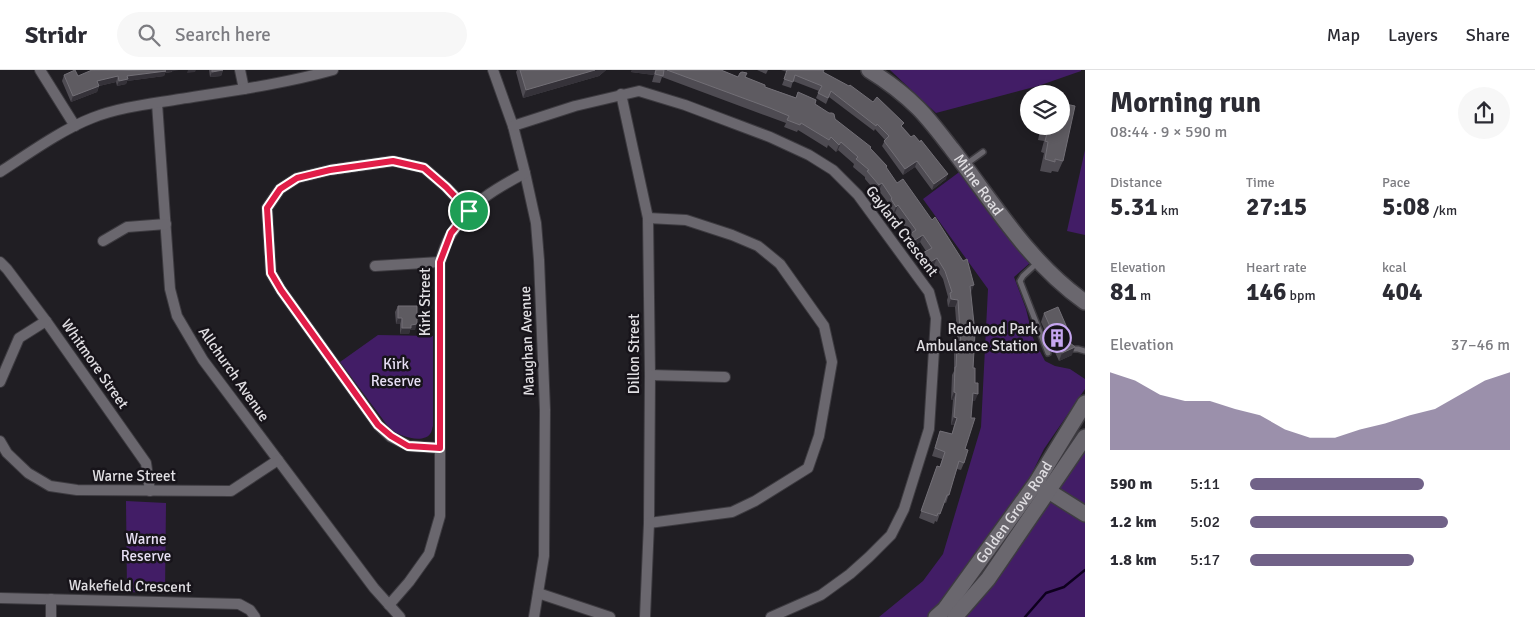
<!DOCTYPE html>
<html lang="en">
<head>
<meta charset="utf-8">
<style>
  :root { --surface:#fff; --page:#f7f7f7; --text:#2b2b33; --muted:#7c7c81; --line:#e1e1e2; --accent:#716288 }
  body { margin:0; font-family:Signika,sans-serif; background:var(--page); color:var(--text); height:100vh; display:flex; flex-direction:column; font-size:19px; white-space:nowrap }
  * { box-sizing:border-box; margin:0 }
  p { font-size:16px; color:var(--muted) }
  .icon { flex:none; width:28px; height:28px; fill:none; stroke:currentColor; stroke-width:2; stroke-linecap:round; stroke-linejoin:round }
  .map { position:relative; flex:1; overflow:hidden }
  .panel { display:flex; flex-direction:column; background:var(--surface); width:450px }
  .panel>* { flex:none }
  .controls { position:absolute; left:1020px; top:15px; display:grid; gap:10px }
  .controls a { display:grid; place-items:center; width:50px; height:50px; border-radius:50%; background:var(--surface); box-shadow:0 2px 8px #0003; font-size:25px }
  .pin { position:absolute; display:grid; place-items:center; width:42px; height:42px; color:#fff; margin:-21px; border:2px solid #fff; border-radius:50%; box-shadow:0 1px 5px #0007 }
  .round { display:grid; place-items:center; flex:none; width:52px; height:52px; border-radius:26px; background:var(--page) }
  .overview { display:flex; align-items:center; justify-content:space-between; height:85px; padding:0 25px }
  h1 { font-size:28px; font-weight:700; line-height:38px }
  .stats { display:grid; grid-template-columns:repeat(3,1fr); gap:8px; height:85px; padding:5px 25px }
  .stats div { display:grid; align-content:center }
  .stats b { font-size:25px; font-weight:700 }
  .stats small { font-size:14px; font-weight:400 }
  .stats p { font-size:14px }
  .chart { height:140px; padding:10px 25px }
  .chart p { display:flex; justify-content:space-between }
  .chart svg { width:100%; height:90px; margin-top:5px; fill:var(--accent); opacity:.7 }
  ul { padding:0 25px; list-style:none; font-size:16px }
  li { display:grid; grid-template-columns:80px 60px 1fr; align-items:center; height:38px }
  li i { height:12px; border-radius:6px; background:var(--accent) }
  header { display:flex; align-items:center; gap:30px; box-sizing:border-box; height:70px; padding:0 25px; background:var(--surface); border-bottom:1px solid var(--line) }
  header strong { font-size:24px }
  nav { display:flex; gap:28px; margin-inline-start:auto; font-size:18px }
  .search { width:350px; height:45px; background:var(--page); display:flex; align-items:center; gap:12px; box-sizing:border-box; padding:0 18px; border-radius:28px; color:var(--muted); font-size:19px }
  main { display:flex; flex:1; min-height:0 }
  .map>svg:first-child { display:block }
</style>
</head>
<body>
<header>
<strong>Stridr</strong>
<div class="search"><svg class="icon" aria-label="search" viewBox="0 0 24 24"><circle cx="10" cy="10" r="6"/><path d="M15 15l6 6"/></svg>Search here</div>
<nav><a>Map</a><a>Layers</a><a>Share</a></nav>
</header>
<main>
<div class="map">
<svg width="1085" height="547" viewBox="0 0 1085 547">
  <rect width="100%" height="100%" fill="#201e23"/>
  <g fill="#421d66">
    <path d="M890,0H1081V1L1038,16L936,43Z"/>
    <path d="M1085,80V165L1067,161Z"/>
    <path d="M962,100L1031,192L1014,207L1026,239L1033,268L1045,291L1055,296L1070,299L1085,309V319L1044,379L1029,409L941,536L929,547H879L923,511L943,484L981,357L988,219L923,129Z"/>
    <path d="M378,265L433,266V356C432,358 432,362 430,364C423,374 398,366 390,359L340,292Z"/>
    <path d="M1085,367V547H955Z"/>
    <path d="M126,431L166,433L165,523L127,522Z"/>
  </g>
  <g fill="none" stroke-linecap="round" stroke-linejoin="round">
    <path stroke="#0e001e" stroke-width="2.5" d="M1025,547L1046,523L1064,517L1085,500"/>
    <defs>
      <g id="service">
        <path d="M965,95L983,82"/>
        <path d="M1038,192L1023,206L1020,211L1048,283"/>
        <path d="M1070,279H1078L1085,281"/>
      </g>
      <g id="minor">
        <path d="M40,0L75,56"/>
        <path d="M240,0L244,19"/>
        <path d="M493,0L513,56L525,103L536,153L539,190L545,340L544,486L534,547"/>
        <path d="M621,24L648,148L650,305L649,453L645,547"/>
        <path d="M157,33L170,219L177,246L203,290L374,518L400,547"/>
        <path d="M513,56L575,36L639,21L685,35L770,67L809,85L833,100L858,125L929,222L936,248L929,359L904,439L891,465L869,487L850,504L821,525L771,547"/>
        <path d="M0,102C28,84 61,60 92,48C120,37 150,34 180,29C231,21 283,14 333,0"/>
        <path d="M648,148L686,150L732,165L758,176L780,194L824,256L832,292L819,366L808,398L755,431L732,442L649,453"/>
        <path d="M103,171L127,157L166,154"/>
        <path d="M0,192L7,199L46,251L146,393L150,421"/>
        <path d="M375,196L440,192"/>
        <path d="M650,305L725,307"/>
        <path d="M0,312L19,268L46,251"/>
        <path d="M0,371L7,383L28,403L50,416L77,420L231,421L278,390"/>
        <path d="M440,378L409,376L391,367L378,355L281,220L271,203L267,138L280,119L297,108L330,100L393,91L424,98L446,117L469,141"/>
        <path d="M538,523L610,547"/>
        <path d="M0,528L239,534L250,540L255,547"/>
        <path d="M389,535L409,512L429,484L440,446V192C443,183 446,171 452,163C470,133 495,119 525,103"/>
        <path d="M51,547V529"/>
      </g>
      <g id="secondary">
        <path id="s1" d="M869,0C887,11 903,23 918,38C930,50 941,65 952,79C993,132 1029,193 1085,232"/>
        <path d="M1039,415L1085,444"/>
        <path id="s2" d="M936,547L945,539L1036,413L1085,333"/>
        <path d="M955,547L988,509L1085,367"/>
      </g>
    </defs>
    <use href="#service" stroke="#3d3b40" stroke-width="8"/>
    <use href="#minor" stroke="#3d3b40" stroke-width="12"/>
    <use href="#secondary" stroke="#3d3b40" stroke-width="18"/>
    <use href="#service" stroke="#6a676e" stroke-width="5"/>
    <use href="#minor" stroke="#6a676e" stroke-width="10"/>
    <use href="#secondary" stroke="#6a676e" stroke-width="15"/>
  </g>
  <g fill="#4e4b52">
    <path d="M209,0H223L221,6L210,7Z"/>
    <path d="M517,0H606L599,6L523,28L516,2Z"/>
    <path d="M632,0H721L738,7H745L765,17L815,34L835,49L870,78L887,96L886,98L971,223H970L975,331H972L965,379L964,393L961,400L957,399L946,433L944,432L937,452L935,451L934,454L919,448L937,396H940L942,389L932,386L940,361L952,364L954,355H951L953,330H951L952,305L954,301V284L957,276H958L955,237H948L947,230L948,227L943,209L934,195L924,201L919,192L921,184L926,181L920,172L912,178L907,171L910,164L895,143L893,144L888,137L889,134L879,121L877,123L865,109V107L853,97L854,94L838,80L836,82L828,75L827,78L798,60L797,62L784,57L786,53L767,46L662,7L660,13L652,12L654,5L631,2Z"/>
    <path d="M757,0H768L766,4Z"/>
    <path d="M781,0H824L823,2L903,57L946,109L932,120L915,97L903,105L882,76L885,70L875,59L874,61L829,27L826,34L816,28L819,21L793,11L791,18L782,15L787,2Z"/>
    <path d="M172,1V2L165,3L164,6L127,11L126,14L117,16L116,12L99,16L97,22L71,32L62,11L64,5L78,6Z"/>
    <path d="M1041,56H1061L1063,91L1058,102L1052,101L1051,103L1040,101L1044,83L1041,82L1044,71L1038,70Z"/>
    <path d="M398,236L415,260H410L409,264H400V254H396L395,242Z"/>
    <path d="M1044,243L1069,272L1072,285L1059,291L1041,252Z"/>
  </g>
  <g fill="#353239">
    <path d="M165,0H179L165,3L164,6L127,11L126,14L117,16L119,11L127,6Z"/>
    <path d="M188,0H196L195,2L187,3Z"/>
    <path d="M223,0L221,6L210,7L212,2Z"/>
    <path d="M595,0H606L599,6L523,28L526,20Z"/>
    <path d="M632,0H655L654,5L631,2Z"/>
    <path d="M118,6L116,12L99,16L97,22L71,32L73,26L97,11Z"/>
    <path d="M841,72L838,80L836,82L839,75Z"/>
    <path d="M917,91L915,97L903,105L905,99Z"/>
    <path d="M948,104L946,109L932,120L934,114Z"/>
    <path d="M882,113L879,121L877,123L879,115Z"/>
    <path d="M898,135L895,143L893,144L896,137Z"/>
    <path d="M923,165L920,172L912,178L915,170Z"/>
    <path d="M937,188L934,195L924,201L927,194Z"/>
    <path d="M974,215L971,223L967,224L970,216Z"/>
    <path d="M951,229L958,230L955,237H948Z"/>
    <path d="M398,248H402L400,254H396Z"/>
    <path d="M417,254L415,260H410L409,264H400L402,258L411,255Z"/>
    <path d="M1075,277L1072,285L1059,291L1062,283Z"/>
    <path d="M954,322L956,323L953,330H951Z"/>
    <path d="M973,323L978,324L975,331H970Z"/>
    <path d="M954,347L957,348L954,355H951Z"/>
  </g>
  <g fill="#5e5b61" stroke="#726f76">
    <path d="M75,0L78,6L92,0L166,1L127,6L128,9L119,11L118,6L97,11L99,16L73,26L64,5Z"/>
    <path d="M212,0H223L212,2Z"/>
    <path d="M520,0H595L526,20Z"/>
    <path d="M656,0H664L663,6L655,4Z"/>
    <path d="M667,0H721L738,7L740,3L742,2L747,3L745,7L765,15V17L796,28L798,22L816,30L815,34L829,43H832L834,44L835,49L871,77L870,78L887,96L886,97L897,113L903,109L932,150L935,147L963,191L967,189L974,215L970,216L975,263L973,298H975V313H978V324L973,323L971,348H975L965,379L968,380L964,393L959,391L949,425H947L940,444L938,443L937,446L921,441L937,396L940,397L945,382L935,378L940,361L952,364L957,348L954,347L956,323L954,322L955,297H956L957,276H961L958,230L951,229L950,223L952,222L945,201L937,188L927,194L921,184L932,178L923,165L915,170L910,164L916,160L898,135L896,137L891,129L892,128L882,113L879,115L867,101L869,100L856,89L858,87L841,72L839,75L831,67L829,70L801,53L800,55L787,50L789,46L770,38Z"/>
    <path d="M787,0H824L823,2L849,16L850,15L873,32L877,27L904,53L901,56L911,67L914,65L920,72L921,70L948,104L934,114L917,91L905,99L884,71L889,66L877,54L876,56L831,21L828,28L818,23L822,16L795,5L793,12L784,9Z"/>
    <path d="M1061,33L1075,36L1063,91L1055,89V92L1045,89L1048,72L1045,71L1048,60L1042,59L1043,56H1061Z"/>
    <path d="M398,236H417V254L411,255V258H402V248H398Z"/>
    <path d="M1058,237L1071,267L1069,272L1075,277L1062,283L1044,243Z"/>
  </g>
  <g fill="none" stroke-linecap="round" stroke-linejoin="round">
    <defs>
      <path id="route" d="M393,91L424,98L446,117L469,141L451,163L440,192V378L408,376L391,366L378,355L281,220L271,203L267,138L280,119L297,108L330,100Z"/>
    </defs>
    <use href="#route" stroke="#fff" stroke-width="10"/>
    <use href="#route" stroke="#e11d48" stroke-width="6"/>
  </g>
  <defs>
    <symbol id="building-ring" viewBox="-11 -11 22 22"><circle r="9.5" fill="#17141a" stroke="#c6a6f0" stroke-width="1.5"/><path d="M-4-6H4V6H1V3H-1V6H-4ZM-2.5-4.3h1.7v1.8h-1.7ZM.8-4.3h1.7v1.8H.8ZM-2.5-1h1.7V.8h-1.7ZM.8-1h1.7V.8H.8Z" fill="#c6a6f0"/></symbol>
  </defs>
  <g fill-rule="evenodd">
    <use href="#building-ring" x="1041" y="252" width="32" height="32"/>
  </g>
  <g text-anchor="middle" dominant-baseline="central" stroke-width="5" stroke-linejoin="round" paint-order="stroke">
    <g font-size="15" fill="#e0dee2" stroke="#17141a">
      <text stroke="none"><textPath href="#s1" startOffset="160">Milne Road</textPath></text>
      <text transform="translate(902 161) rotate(53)">Gaylard Crescent</text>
      <text transform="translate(425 232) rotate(-90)">Kirk Street</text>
      <text transform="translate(527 271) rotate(-92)">Maughan Avenue</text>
      <text transform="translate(634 284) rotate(-90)">Dillon Street</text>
      <text transform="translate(95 294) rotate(55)">Whitmore Street</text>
      <text transform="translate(234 304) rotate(55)">Allchurch Avenue</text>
      <text x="134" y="406">Warne Street</text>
      <text stroke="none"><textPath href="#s2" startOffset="131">Golden Grove Road</textPath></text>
      <text transform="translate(130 516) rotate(1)">Wakefield Crescent</text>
    </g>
    <g font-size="15" fill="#e0dee2" stroke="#17141a" text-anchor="end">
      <text x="1038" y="259">Redwood Park<tspan x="1038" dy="17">Ambulance Station</tspan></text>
    </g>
    <g font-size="15" fill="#e7dff4" stroke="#17141a">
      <text x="396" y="294">Kirk<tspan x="396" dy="17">Reserve</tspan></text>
      <text x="146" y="469">Warne<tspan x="146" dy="17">Reserve</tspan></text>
    </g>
  </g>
</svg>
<div class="controls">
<a><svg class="icon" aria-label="layers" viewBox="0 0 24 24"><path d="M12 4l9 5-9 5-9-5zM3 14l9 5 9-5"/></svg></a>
</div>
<div class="pin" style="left:469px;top:141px;background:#1e9e55"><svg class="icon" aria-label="arrive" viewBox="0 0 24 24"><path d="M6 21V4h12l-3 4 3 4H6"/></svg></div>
</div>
<section class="panel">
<div class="overview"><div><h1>Morning run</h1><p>08:44 · 9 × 590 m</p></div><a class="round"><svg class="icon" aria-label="share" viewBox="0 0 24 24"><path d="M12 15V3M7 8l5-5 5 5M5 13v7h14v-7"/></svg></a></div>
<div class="stats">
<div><p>Distance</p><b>5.31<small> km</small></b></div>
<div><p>Time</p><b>27:15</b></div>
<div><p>Pace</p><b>5:08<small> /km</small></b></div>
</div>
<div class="stats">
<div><p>Elevation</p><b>81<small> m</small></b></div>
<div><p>Heart rate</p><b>146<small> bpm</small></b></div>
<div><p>kcal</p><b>404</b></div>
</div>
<div class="chart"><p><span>Elevation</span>37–46 m</p>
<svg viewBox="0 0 160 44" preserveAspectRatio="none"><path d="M0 44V6L10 10L20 17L30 20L40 20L50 24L60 27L70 34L80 38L90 38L100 34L110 31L120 27L130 24L140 17L150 10L160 6V44z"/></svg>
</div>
<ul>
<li><b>590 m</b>5:11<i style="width:67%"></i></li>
<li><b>1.2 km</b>5:02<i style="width:76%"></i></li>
<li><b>1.8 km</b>5:17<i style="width:63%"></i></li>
</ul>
</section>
</main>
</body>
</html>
